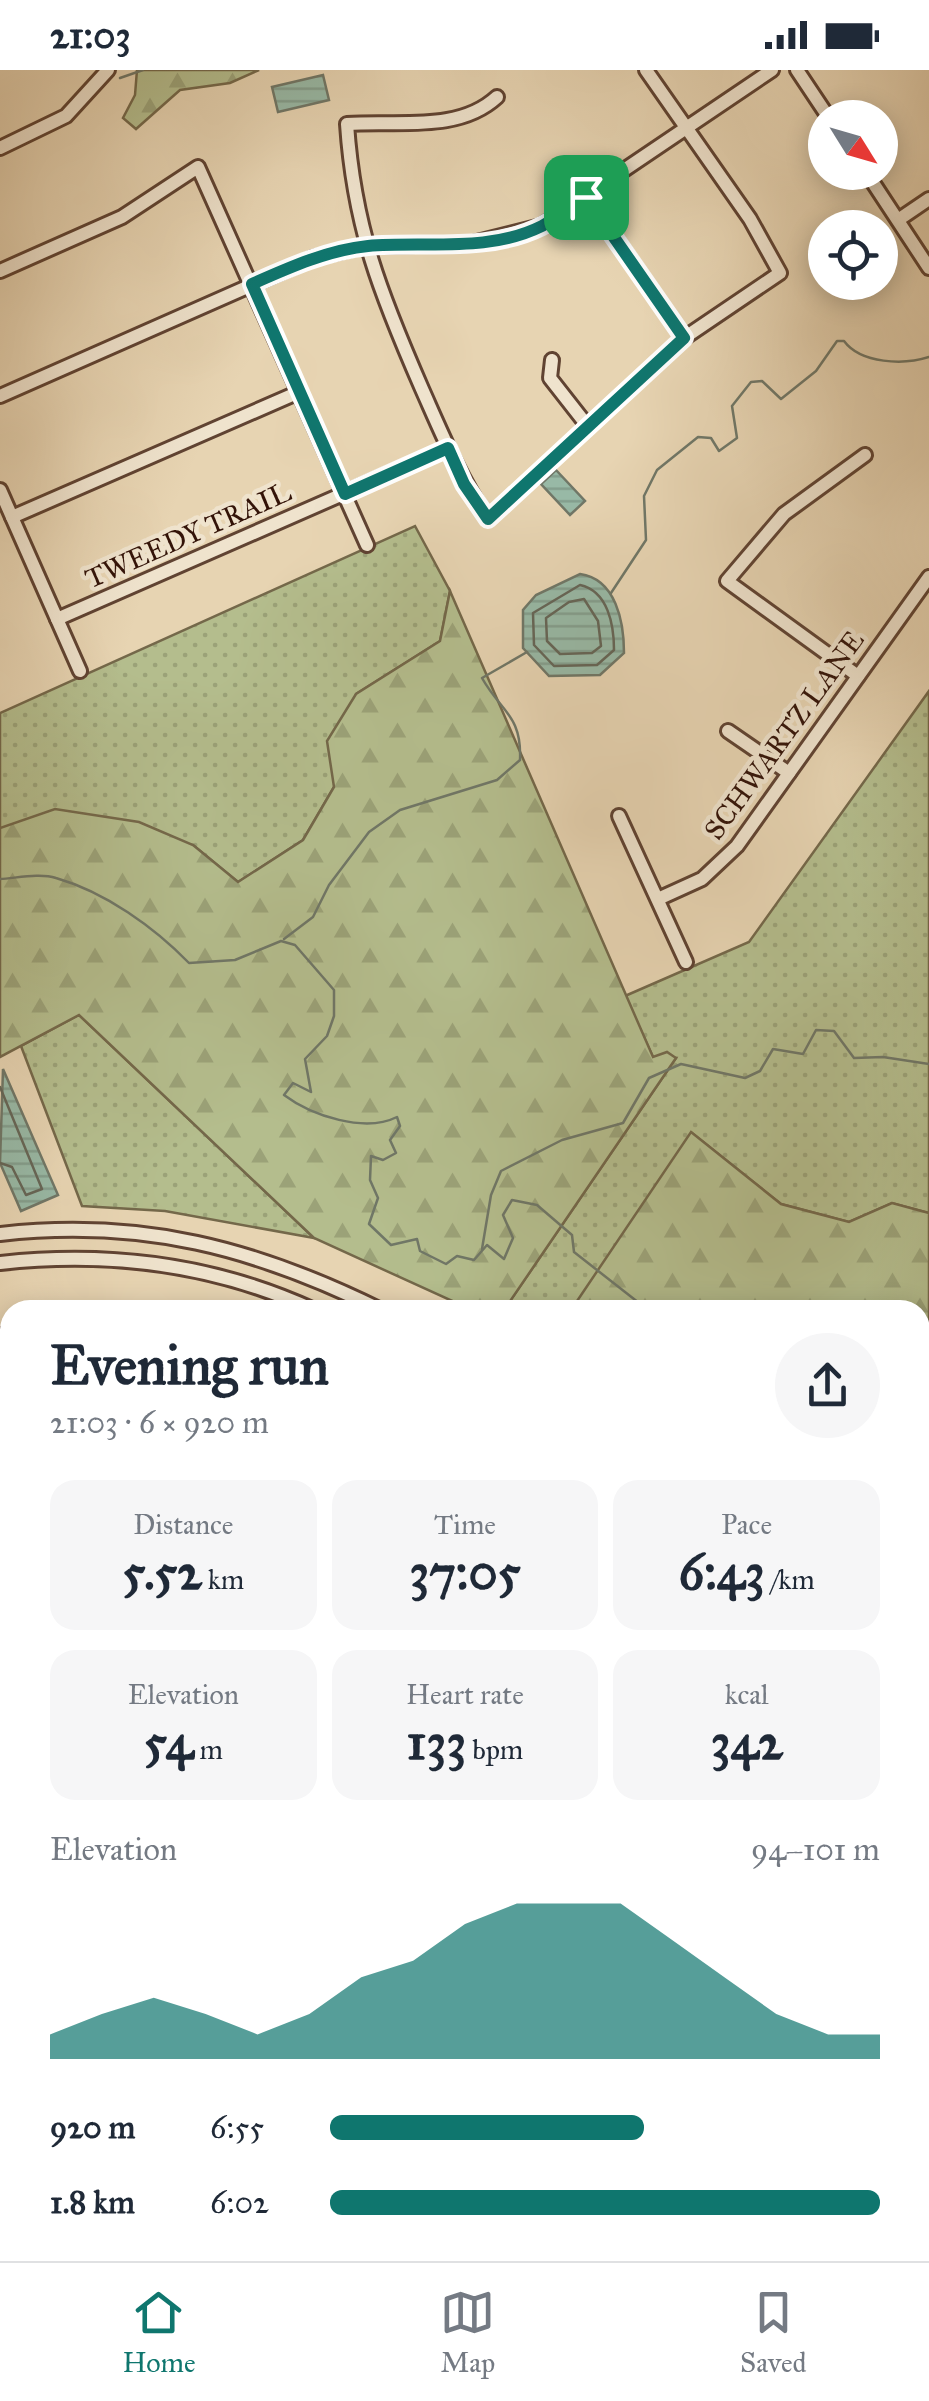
<!DOCTYPE html>
<html lang="en">
<head>
<meta charset="utf-8">
<style>
  :root { --surface:#fff; --page:#f6f6f7; --text:#1f2937; --muted:#747a83; --line:#e0e1e3; --accent:#0f766e }
  body { margin:0; font-family:"IM FELL Great Primer",serif; background:var(--page); color:var(--text); height:100vh; display:flex; flex-direction:column; font-size:38px; white-space:nowrap }
  * { box-sizing:border-box; margin:0 }
  p { font-size:32px; color:var(--muted) }
  .icon { flex:none; width:55px; height:55px; fill:none; stroke:currentColor; stroke-width:2; stroke-linecap:round; stroke-linejoin:round }
  .map { position:relative; flex:1; overflow:hidden }
  .details { position:absolute; left:0px; top:1230px; width:930px; height:962px; display:flex; flex-direction:column; background:var(--surface); border-radius:30px 30px 0 0; box-shadow:0 5px 25px #0003 }
  .details>* { flex:none }
  .needle { width:65px; rotate:127deg }
  .buttons { position:absolute; left:808px; top:30px; display:grid; gap:20px }
  .buttons a { display:grid; place-items:center; width:90px; height:90px; border-radius:50%; background:var(--surface); box-shadow:0 5px 25px #0003; font-size:50px }
  .pin { position:absolute; display:grid; place-items:center; width:85px; height:85px; color:#fff; margin:-42px; border-radius:20px; box-shadow:0 5px 15px #0006 }
  .round { display:grid; place-items:center; flex:none; width:105px; height:105px; border-radius:52px; background:var(--page) }
  .headline { display:flex; align-items:center; justify-content:space-between; height:170px; padding:0 50px }
  h1 { font-size:55px; font-weight:700; line-height:75px }
  .figures { display:grid; grid-template-columns:repeat(3,1fr); gap:15px; height:170px; padding:10px 50px }
  .figures div { display:grid; align-content:center; border-radius:25px; background:var(--page); text-align:center }
  .figures b { font-size:50px; font-weight:700 }
  .figures small { font-size:28px; font-weight:400 }
  .figures p { font-size:28px }
  .chart { height:280px; padding:20px 50px }
  .chart p { display:flex; justify-content:space-between }
  .chart svg { width:100%; height:180px; margin-top:10px; fill:var(--accent); opacity:.7 }
  ul { padding:0 50px; list-style:none; font-size:32px }
  li { display:grid; grid-template-columns:160px 120px 1fr; align-items:center; height:75px }
  li i { height:25px; border-radius:12px; background:var(--accent) }
  .status { display:flex; justify-content:space-between; align-items:center; height:70px; padding:0 50px; background:var(--surface); direction:ltr }
  .status svg { height:28px; fill:currentColor }
  .tab-bar { display:flex; justify-content:space-around; align-items:center; height:140px; border-top:2px solid var(--line); background:var(--surface); font-size:28px; color:var(--muted) }
  .tab-bar a { display:grid; justify-items:center; gap:5px }
  .tab-bar .active { color:var(--accent) }
  .map>svg:first-child { display:block }
</style>
</head>
<body>
<div class="status"><b>21:03</b><svg viewBox="0 0 49 12"><path d="M0 12V9h3v3zM5 12V6h3v6zM10 12V3h3v9zM15 12V0h3v12zM26 1h20v11H26zM47 4h2v5h-2z"/></svg></div>
<div class="map">
<svg width="929" height="2191" viewBox="0 0 929 2191">
  <defs>
    <pattern id="grass-dots" width="8" height="8" patternUnits="userSpaceOnUse" patternTransform="scale(2.5)"><rect width="8" height="8" fill="#b4bd8d"/><path d="M2 2h.1M6 6h.1" fill="none" stroke="#9ba278" stroke-width="1.8" stroke-linecap="round"/></pattern>
    <pattern id="forest-firs" width="22" height="20" patternUnits="userSpaceOnUse" patternTransform="scale(2.5)"><rect width="22" height="20" fill="#b4bd8d"/><path d="M5 1l3.5 6h-7zM16 11l3.5 6h-7z" fill="#9ba278"/></pattern>
    <pattern id="water-rules" width="6" height="5" patternUnits="userSpaceOnUse" patternTransform="scale(2.5)"><rect width="6" height="5" fill="#98b9a6"/><path d="M0 2.5h6" fill="none" stroke="#839e8d"/></pattern>
  </defs>
  <rect width="100%" height="100%" fill="#e7d4b2"/>
  <filter id="stains"><feTurbulence type="fractalNoise" baseFrequency=".002" numOctaves="4"/><feColorMatrix values="0 0 0 0 .2 0 0 0 0 .09 0 0 0 0 .02 0 0 0 .5 -.17"/></filter>
  <radialGradient id="worn" r=".72"><stop offset=".6" stop-color="#630" stop-opacity="0"/><stop offset="1" stop-color="#630" stop-opacity=".3"/></radialGradient>
  <g fill="url(#grass-dots)" stroke="#74684a" stroke-width="2.5">
    <path d="M415,456L450,521L440,571L356,624L334,717L303,770L238,812L193,775L0,758V643Z"/>
    <path d="M929,621V1143L892,1133L849,1152L781,1134L692,1063L572,1240H504L676,988L653,987L625,926L749,872Z"/>
    <path d="M79,945L314,1168L165,1141L82,1136L21,976Z"/>
  </g>
  <g fill="url(#forest-firs)" stroke="#74684a" stroke-width="2.5">
    <path d="M137,0H259L230,13L180,20L136,59L123,48L135,25Z"/>
    <path d="M450,521L653,987L667,982L676,988L504,1240H472L314,1168L79,945L0,987V758L55,739L139,752L193,775L238,812L303,770L334,717L327,671L356,624L440,571Z"/>
    <path d="M691,1062L781,1134L849,1152L892,1133L929,1143V1561L920,1553V1240H571Z"/>
  </g>
  <path fill="#b4bd8d" stroke="#74684a" stroke-width="2.5" d="M9,1921L10,2025L9,2027L0,2021V1934Z"/>
  <g fill="url(#water-rules)" stroke="#707767" stroke-width="2.5">
    <path d="M323,5L329,30L278,42L272,17Z"/>
    <path d="M556,400L585,431L570,445L541,414Z"/>
    <path d="M580,504C616,509 624,552 624,583L600,605L549,606L523,578V540L536,525Z"/>
    <path d="M3,999L58,1125L21,1141L0,1093Z"/>
    <path d="M0,2097L10,2103V2182L0,2175Z"/>
  </g>
  <g fill="none" stroke-linecap="round" stroke-linejoin="round">
    <g stroke="#666657" stroke-width="2.5">
      <path d="M580,515C608,521 614,555 614,580L597,595L554,596L534,575L533,543Z"/>
      <path d="M584,529L598,551L601,576L592,583L560,584L547,571L546,548L569,532Z"/>
      <path d="M0,1017L42,1119L26,1125L12,1097L0,1093"/>
    </g>
    <g stroke="#707767" stroke-width="2.5">
      <path d="M120,8L143,0"/>
      <path d="M611,523L646,470L644,426L657,400L698,367L711,368L719,381L737,368L732,336L751,312L762,311L781,329L816,301L837,271H844C861,294 904,295 929,287"/>
      <path d="M0,809C17,808 40,803 56,808C105,822 154,857 189,893L235,890L281,871L295,875L334,920V946L327,966L305,989L311,1022L293,1013L284,1025C312,1046 365,1063 397,1047L400,1056L390,1070L396,1083L383,1090L371,1086L370,1110L378,1128L369,1154L391,1175L417,1169L420,1181L446,1194L457,1186L474,1190L487,1175L504,1189L513,1168L503,1145L512,1130L537,1135L572,1165L574,1182L648,1240"/>
      <path d="M284,869L313,847L329,815L369,762L400,740L497,710L520,690C522,645 501,642 482,608L527,582"/>
      <path d="M482,1179L491,1125L501,1101L562,1070L623,1053L649,1008L681,994L745,1008L760,1001L773,979L803,984L816,960L834,961L854,988L883,987L929,994"/>
      <path d="M920,1290L929,1300"/>
      <path d="M920,1348L929,1340"/>
      <path d="M920,1398L922,1422L929,1428"/>
    </g>
    <defs>
      <g id="minor">
        <path d="M797,0L829,48"/>
        <path d="M497,27C458,63 397,50 347,54C354,158 381,225 422,319C442,364 460,408 488,449L684,268L780,203L750,149L646,0"/>
        <path d="M0,78L66,46L108,0"/>
        <path d="M866,102L929,198"/>
        <path d="M587,127L684,268"/>
        <path d="M898,150L929,129"/>
        <path d="M0,201L122,147L198,97L367,475"/>
        <path d="M552,290L550,308L586,354"/>
        <path d="M0,326L313,188L364,176L469,174L541,156L772,0"/>
        <path d="M0,420L80,601"/>
        <path d="M12,447L299,322"/>
        <path d="M57,549L448,378"/>
        <path d="M858,606L727,511L784,444L865,385"/>
        <path d="M728,661L789,703"/>
        <path d="M619,746L686,892"/>
        <path d="M658,829L702,809L737,776L929,507"/>
        <path d="M0,1164C142,1148 255,1178 381,1240"/>
        <path d="M0,1193C108,1181 214,1194 314,1240"/>
        <path d="M0,1265L10,1264"/>
        <path d="M0,1366L10,1364"/>
        <path d="M0,1537L7,1542L10,1537"/>
        <path d="M920,1573L929,1581"/>
        <path d="M920,1612L929,1620"/>
        <path d="M0,1634L10,1642"/>
        <path d="M0,1653L10,1661"/>
        <path d="M10,1702V1741"/>
        <path d="M920,1716L929,1720"/>
        <path d="M0,1768L10,1763"/>
        <path d="M920,1858L929,1878"/>
        <path d="M920,2005L929,2004"/>
        <path d="M920,2073H929"/>
        <path d="M350,2182L353,2191"/>
        <path d="M421,2182L423,2191"/>
        <path d="M438,2182L441,2191"/>
        <path d="M893,2182L897,2191"/>
        <path d="M135,2191L140,2182"/>
        <path d="M555,2191L575,2182"/>
        <path d="M700,2191L719,2182"/>
      </g>
    </defs>
    <use href="#minor" stroke="#604332" stroke-width="18"/>
    <use href="#minor" stroke="#efe3cd" stroke-width="12"/>
  </g>
  <g fill="none" stroke-linecap="round" stroke-linejoin="round">
    <defs>
      <path id="route" d="M586,127L684,268L488,449L464,414L448,378L345,424L252,214C288,198 328,180 368,176C426,171 488,183 542,156C557,148 572,136 586,127Z"/>
    </defs>
    <use href="#route" stroke="#fff" stroke-width="20"/>
    <use href="#route" stroke="#0f766e" stroke-width="12"/>
  </g>
  <g text-anchor="middle" dominant-baseline="central" stroke-width="9" stroke-linejoin="round" paint-order="stroke">
    <g font-size="28" fill="#331308" stroke="#efe3cd">
      <text transform="translate(188 465) rotate(-24)">TWEEDY TRAIL</text>
      <text transform="translate(784 665) rotate(-54)">SCHWARTZ LANE</text>
    </g>
  </g>
  <rect width="100%" height="100%" filter="url(#stains)"/>
  <rect width="100%" height="100%" fill="url(#worn)"/>
</svg>
<div class="buttons">
<a><svg class="needle" viewBox="-14 -14 28 28"><path d="M0-13l5 13h-10z" fill="#e53935"/><path d="M0 13l5-13h-10z" fill="#747a83"/></svg></a>
<a><svg class="icon" aria-label="locate" viewBox="0 0 24 24"><circle cx="12" cy="12" r="6"/><path d="M12 2v4M12 18v4M2 12h4M18 12h4"/></svg></a>
</div>
<div class="pin" style="left:586px;top:127px;background:#1e9e55"><svg class="icon" aria-label="arrive" viewBox="0 0 24 24"><path d="M6 21V4h12l-3 4 3 4H6"/></svg></div>
<section class="details">
<div class="headline"><div><h1>Evening run</h1><p>21:03 · 6 × 920 m</p></div><a class="round"><svg class="icon" aria-label="share" viewBox="0 0 24 24"><path d="M12 15V3M7 8l5-5 5 5M5 13v7h14v-7"/></svg></a></div>
<div class="figures">
<div><p>Distance</p><b>5.52<small> km</small></b></div>
<div><p>Time</p><b>37:05</b></div>
<div><p>Pace</p><b>6:43<small> /km</small></b></div>
</div>
<div class="figures">
<div><p>Elevation</p><b>54<small> m</small></b></div>
<div><p>Heart rate</p><b>133<small> bpm</small></b></div>
<div><p>kcal</p><b>342</b></div>
</div>
<div class="chart"><p><span>Elevation</span>94–101 m</p>
<svg viewBox="0 0 160 44" preserveAspectRatio="none"><path d="M0 44V38L10 33L20 29L30 33L40 38L50 33L60 24L70 20L80 11L90 6L100 6L110 6L120 15L130 24L140 33L150 38L160 38V44z"/></svg>
</div>
<ul>
<li><b>920 m</b>6:55<i style="width:57%"></i></li>
<li><b>1.8 km</b>6:02<i style="width:100%"></i></li>
</ul>
</section>
</div>
<nav class="tab-bar">
<a class="active"><svg class="icon" aria-label="home" viewBox="0 0 24 24"><path d="M3 11l9-7 9 7M6 9v11h12V9"/></svg>Home</a>
<a><svg class="icon" aria-label="map" viewBox="0 0 24 24"><path d="M3 6l6-2 6 2 6-2v14l-6 2-6-2-6 2zM9 4v14M15 6v14"/></svg>Map</a>
<a><svg class="icon" aria-label="saved" viewBox="0 0 24 24"><path d="M7 4h10v16l-5-4-5 4z"/></svg>Saved</a>
</nav>
</body>
</html>
